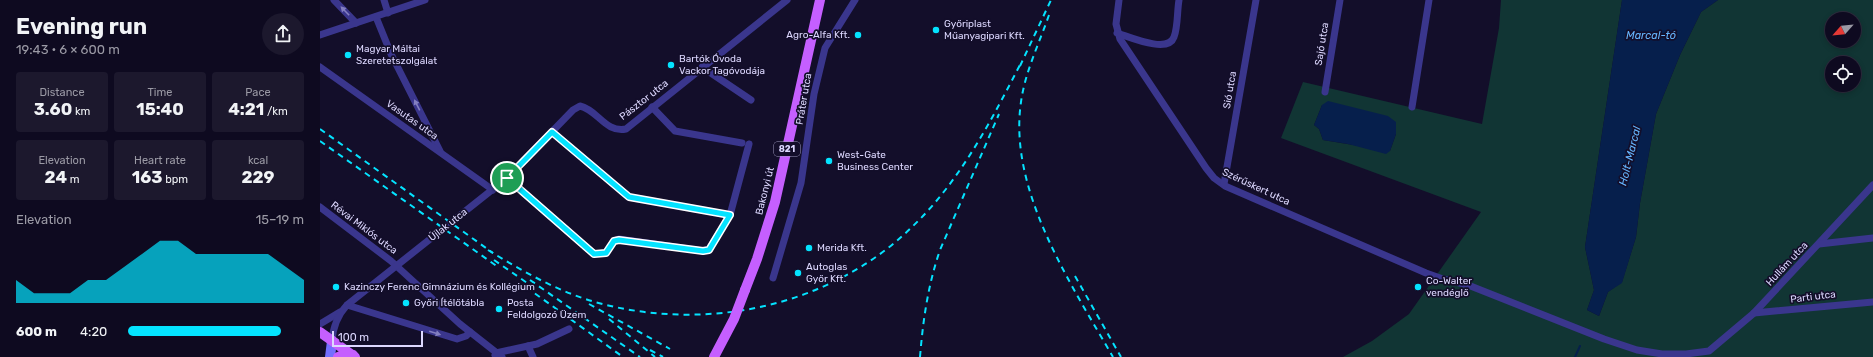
<!DOCTYPE html>
<html lang="en">
<head>
<meta charset="utf-8">
<style>
  :root { --surface:#0e0a20; --page:#1c182d; --text:#f1f3f6; --muted:#9b9aa5; --line:#2e2b3e; --accent:#04e3ff }
  body { margin:0; font-family:Rubik,sans-serif; background:var(--page); color:var(--text); height:100vh; display:flex; flex-direction:column; font-size:15px; white-space:nowrap }
  * { box-sizing:border-box; margin:0 }
  p { font-size:13px; color:var(--muted) }
  .icon { flex:none; width:22px; height:22px; fill:none; stroke:currentColor; stroke-width:2; stroke-linecap:round; stroke-linejoin:round }
  .map { position:relative; flex:1; overflow:hidden }
  .sheet { display:flex; flex-direction:column; background:var(--surface); width:320px }
  .sheet>* { flex:none }
  .needle { width:26px; rotate:243deg }
  .controls { position:absolute; left:1505px; top:12px; display:grid; gap:8px }
  .controls a { display:grid; place-items:center; width:36px; height:36px; border-radius:50%; background:var(--surface); box-shadow:0 2px 6px #0003,0 0 0 1px var(--line); font-size:20px }
  .scale { position:absolute; left:12px; bottom:10px; width:91px; box-sizing:border-box; padding-left:4px; border:2px solid #ddd8ff; border-top:0; font-size:11px; line-height:14px; white-space:nowrap; color:#ddd8ff; -webkit-text-stroke:3px #130e2a; paint-order:stroke }
  .pin { position:absolute; display:grid; place-items:center; width:34px; height:34px; color:#fff; margin:-17px; border:2px solid #fff; border-radius:50%; box-shadow:0 1px 4px #0007 }
  .round { display:grid; place-items:center; flex:none; width:42px; height:42px; border-radius:21px; background:var(--page) }
  .headline { display:flex; align-items:center; justify-content:space-between; height:68px; padding:0 16px }
  h1 { font-size:22px; font-weight:700; line-height:30px }
  .stats { display:grid; grid-template-columns:repeat(3,1fr); gap:6px; height:68px; padding:4px 16px }
  .stats div { display:grid; align-content:center; border-radius:4px; background:var(--page); text-align:center }
  .stats b { font-size:17px; font-weight:700 }
  .stats small { font-size:11px; font-weight:400 }
  .stats p { font-size:11px }
  .chart { height:112px; padding:8px 16px }
  .chart p { display:flex; justify-content:space-between }
  .chart svg { width:100%; height:72px; margin-top:4px; fill:var(--accent); opacity:.7 }
  ul { padding:0 16px; list-style:none; font-size:13px }
  li { display:grid; grid-template-columns:64px 48px 1fr; align-items:center; height:30px }
  li i { height:10px; border-radius:5px; background:var(--accent) }
  main { display:flex; flex:1; min-height:0 }
  .map>svg:first-child { display:block }
</style>
</head>
<body>
<main>
<section class="sheet">
<div class="headline"><div><h1>Evening run</h1><p>19:43 · 6 × 600 m</p></div><a class="round"><svg class="icon" aria-label="share" viewBox="0 0 24 24"><path d="M12 15V3M7 8l5-5 5 5M5 13v7h14v-7"/></svg></a></div>
<div class="stats">
<div><p>Distance</p><b>3.60<small> km</small></b></div>
<div><p>Time</p><b>15:40</b></div>
<div><p>Pace</p><b>4:21<small> /km</small></b></div>
</div>
<div class="stats">
<div><p>Elevation</p><b>24<small> m</small></b></div>
<div><p>Heart rate</p><b>163<small> bpm</small></b></div>
<div><p>kcal</p><b>229</b></div>
</div>
<div class="chart"><p><span>Elevation</span>15–19 m</p>
<svg viewBox="0 0 160 44" preserveAspectRatio="none"><path d="M0 44V30L10 38L20 38L30 38L40 30L50 30L60 22L70 14L80 6L90 6L100 14L110 14L120 14L130 14L140 14L150 22L160 30V44z"/></svg>
</div>
<ul>
<li><b>600 m</b>4:20<i style="width:87%"></i></li>
</ul>
</section>
<div class="map">
<svg width="1553" height="357" viewBox="0 0 1553 357">
  <rect width="100%" height="100%" fill="#130e2a"/>
  <path fill="#113534" fill-rule="evenodd" d="M1181,0H1302L1265,247L1274,290L1267,310L1279,316L1288,292L1302,282L1316,237L1320,203L1336,114L1360,55L1381,12L1398,0H1553V357H1023L1052,341L1089,314L1161,212L961,138L983,82L1162,124L1179,28ZM1512,19H1534V41H1512ZM1512,63H1534V85H1512ZM1002,105L1076,123V134L1070,151L1003,140L999,129L994,125Z"/>
  <g fill="#061f4c">
    <path d="M1302,0H1398L1381,12L1360,55L1336,114L1320,203L1316,237L1302,283L1288,292L1279,316L1267,310L1274,290L1265,247Z"/>
    <path d="M1008,101L1068,116L1076,122V134L1070,151L1066,154L1028,144L1003,140L999,129L994,125L1002,105Z"/>
  </g>
  <g fill="none" stroke-linecap="round" stroke-linejoin="round">
    <path stroke="#061f4c" stroke-width="2" d="M1255,357L1260,346"/>
    <g stroke="#3a368d" stroke-width="7">
      <path d="M14,0L36,23"/>
      <path d="M64,0L68,13"/>
      <path d="M799,0L796,24L800,39L886,168L894,178L905,186L1106,273L1123,279L1148,285L1284,339L1317,350L1342,354H1366L1389,351L1434,313L1553,185"/>
      <path d="M56,17L71,54L120,151"/>
      <path d="M797,33C810,37 848,54 854,37C858,27 857,11 859,0"/>
      <path d="M0,35L105,0"/>
      <path d="M0,67L173,190"/>
      <path d="M382,67L431,100"/>
      <path d="M1005,92L1020,0"/>
      <path d="M332,107L355,131L422,143"/>
      <path d="M1092,107L1109,0"/>
      <path d="M232,132L309,197L410,215"/>
      <path d="M187,178L274,254L286,253L294,241L299,239L383,251L389,249L410,215L429,144"/>
      <path d="M904,184L936,0"/>
      <path d="M0,207L71,261L140,324L182,357"/>
      <path d="M1499,244L1553,238"/>
      <path d="M453,278L481,183L494,94L505,48L535,0"/>
      <path d="M27,305L137,339L146,336L150,332"/>
      <path d="M1434,313L1553,302"/>
      <path d="M0,324L20,312"/>
      <path d="M12,341C13,327 17,316 27,305L187,178L253,110L260,106C278,110 285,133 306,129L467,0"/>
      <path d="M208,346L213,357"/>
      <path d="M175,355L176,353L217,344L249,329"/>
    </g>
    <path stroke="#746fff" stroke-width="10" d="M10,357L12,341"/>
    <g stroke="#c55fff" stroke-width="10">
      <path d="M425,290L437,259L455,202L500,0"/>
      <path d="M0,332L35,357"/>
      <path d="M18,357L25,354L33,355"/>
    </g>
    <g stroke="#04e3ff" stroke-width="2" stroke-dasharray="6 5" stroke-linecap="butt">
      <path d="M729,15C719,44 705,72 701,102C688,190 751,284 793,357"/>
      <path d="M700,66L731,0"/>
      <path d="M0,129L173,253"/>
      <path d="M0,141L178,267"/>
      <path d="M168,250C202,271 237,291 275,302C385,333 511,307 593,226C641,180 672,119 702,61"/>
      <path d="M174,260L213,287"/>
      <path d="M755,276L801,357"/>
      <path d="M210,280L320,357"/>
      <path d="M206,287L303,357"/>
      <path d="M269,304L350,349"/>
      <path d="M289,319L335,357"/>
      <path d="M330,350L343,357"/>
      <path d="M600,357C603,320 608,285 620,250L679,114"/>
    </g>
    <path stroke="#c55fff" stroke-width="10" d="M394,357L414,319L425,290"/>
  </g>
  <defs><path id="oneway-solid" d="M-6-.8H1V-3.2L6.5 0L1 3.2V.8H-6Z"/></defs>
  <g fill="#837fc0">
    <use href="#oneway-solid" transform="translate(25 11) rotate(-134)"/>
    <use href="#oneway-solid" transform="translate(97 105) rotate(-117)"/>
    <use href="#oneway-solid" transform="translate(115 333) rotate(17)"/>
  </g>
  <g fill="none" stroke-linecap="round" stroke-linejoin="round">
    <defs>
      <path id="route" d="M232,132L309,197L410,215L389,250L383,251L299,240L294,241L286,253L274,254L187,178Z"/>
    </defs>
    <use href="#route" stroke="#fff" stroke-width="8"/>
    <use href="#route" stroke="#04e3ff" stroke-width="5"/>
  </g>
  <g fill="#04e3ff" stroke="#130e2a" stroke-width="1.5">
    <circle cx="616" cy="30" r="4"/>
    <circle cx="538" cy="35" r="4"/>
    <circle cx="28" cy="55" r="4"/>
    <circle cx="351" cy="65" r="4"/>
    <circle cx="509" cy="161" r="4"/>
    <circle cx="489" cy="248" r="4"/>
    <circle cx="478" cy="273" r="4"/>
    <circle cx="16" cy="287" r="4"/>
    <circle cx="1098" cy="287" r="4"/>
    <circle cx="86" cy="303" r="4"/>
    <circle cx="179" cy="309" r="4"/>
  </g>
  <g text-anchor="middle" dominant-baseline="central" stroke-width="3.5" stroke-linejoin="round" paint-order="stroke">
    <rect fill="#130e2a" stroke="#a09bbf" stroke-width="1" x="454" y="142" width="26" height="14" rx="3"/>
    <g font-size="9" font-weight="bold" fill="#ddd8ff">
      <text x="467" y="149">821</text>
    </g>
    <g font-size="10" fill="#ddd8ff" stroke="#130e2a" text-anchor="start">
      <text x="624" y="24">Győriplast<tspan x="624" dy="12">Műanyagipari Kft.</tspan></text>
      <text x="530" y="35" text-anchor="end">Agro-Alfa Kft.</text>
      <text x="36" y="49">Magyar Máltai<tspan x="36" dy="12">Szeretetszolgálat</tspan></text>
      <text x="359" y="59">Bartók Óvoda<tspan x="359" dy="12">Vackor Tagóvodája</tspan></text>
      <text x="517" y="155">West-Gate<tspan x="517" dy="12">Business Center</tspan></text>
      <text x="497" y="248">Merida Kft.</text>
      <text x="486" y="267">Autoglas<tspan x="486" dy="12">Győr Kft.</tspan></text>
      <text x="1106" y="281">Co-Walter<tspan x="1106" dy="12">vendéglő</tspan></text>
      <text x="24" y="287">Kazinczy Ferenc Gimnázium és Kollégium</text>
      <text x="94" y="303">Győri Ítélőtábla</text>
      <text x="187" y="303">Posta<tspan x="187" dy="12">Feldolgozó Üzem</tspan></text>
    </g>
    <g font-size="10" fill="#ddd8ff" stroke="#130e2a">
      <text transform="translate(1002 44) rotate(-81)">Sajó utca</text>
      <text transform="translate(910 90) rotate(-80)">Sió utca</text>
      <text transform="translate(484 99) rotate(-80)">Práter utca</text>
      <text transform="translate(324 100) rotate(-38)">Pásztor utca</text>
      <text transform="translate(92 120) rotate(35)">Vasutas utca</text>
      <text transform="translate(936 187) rotate(25)">Szérűskert utca</text>
      <text transform="translate(445 191) rotate(-76)">Bakonyi út</text>
      <text transform="translate(128 225) rotate(-38)">Újlak utca</text>
      <text transform="translate(44 228) rotate(37)">Révai Miklós utca</text>
      <text transform="translate(1467 264) rotate(-47)">Hullám utca</text>
      <text transform="translate(1493 297) rotate(-7)">Parti utca</text>
    </g>
    <g font-size="11" font-style="italic" fill="#66b6ff" stroke="#130e2a">
      <text x="1331" y="35">Marcal-tó</text>
      <text transform="translate(1310 156) rotate(-76)">Holt-Marcal</text>
    </g>
  </g>
</svg>
<div class="controls">
<a><svg class="needle" viewBox="-14 -14 28 28"><path d="M0-13l5 13h-10z" fill="#e53935"/><path d="M0 13l5-13h-10z" fill="#9b9aa5"/></svg></a>
<a><svg class="icon" aria-label="locate" viewBox="0 0 24 24"><circle cx="12" cy="12" r="6"/><path d="M12 2v4M12 18v4M2 12h4M18 12h4"/></svg></a>
</div>
<div class="scale">100 m</div>
<div class="pin" style="left:187px;top:178px;background:#1e9e55"><svg class="icon" aria-label="arrive" viewBox="0 0 24 24"><path d="M6 21V4h12l-3 4 3 4H6"/></svg></div>
</div>
</main>
</body>
</html>
